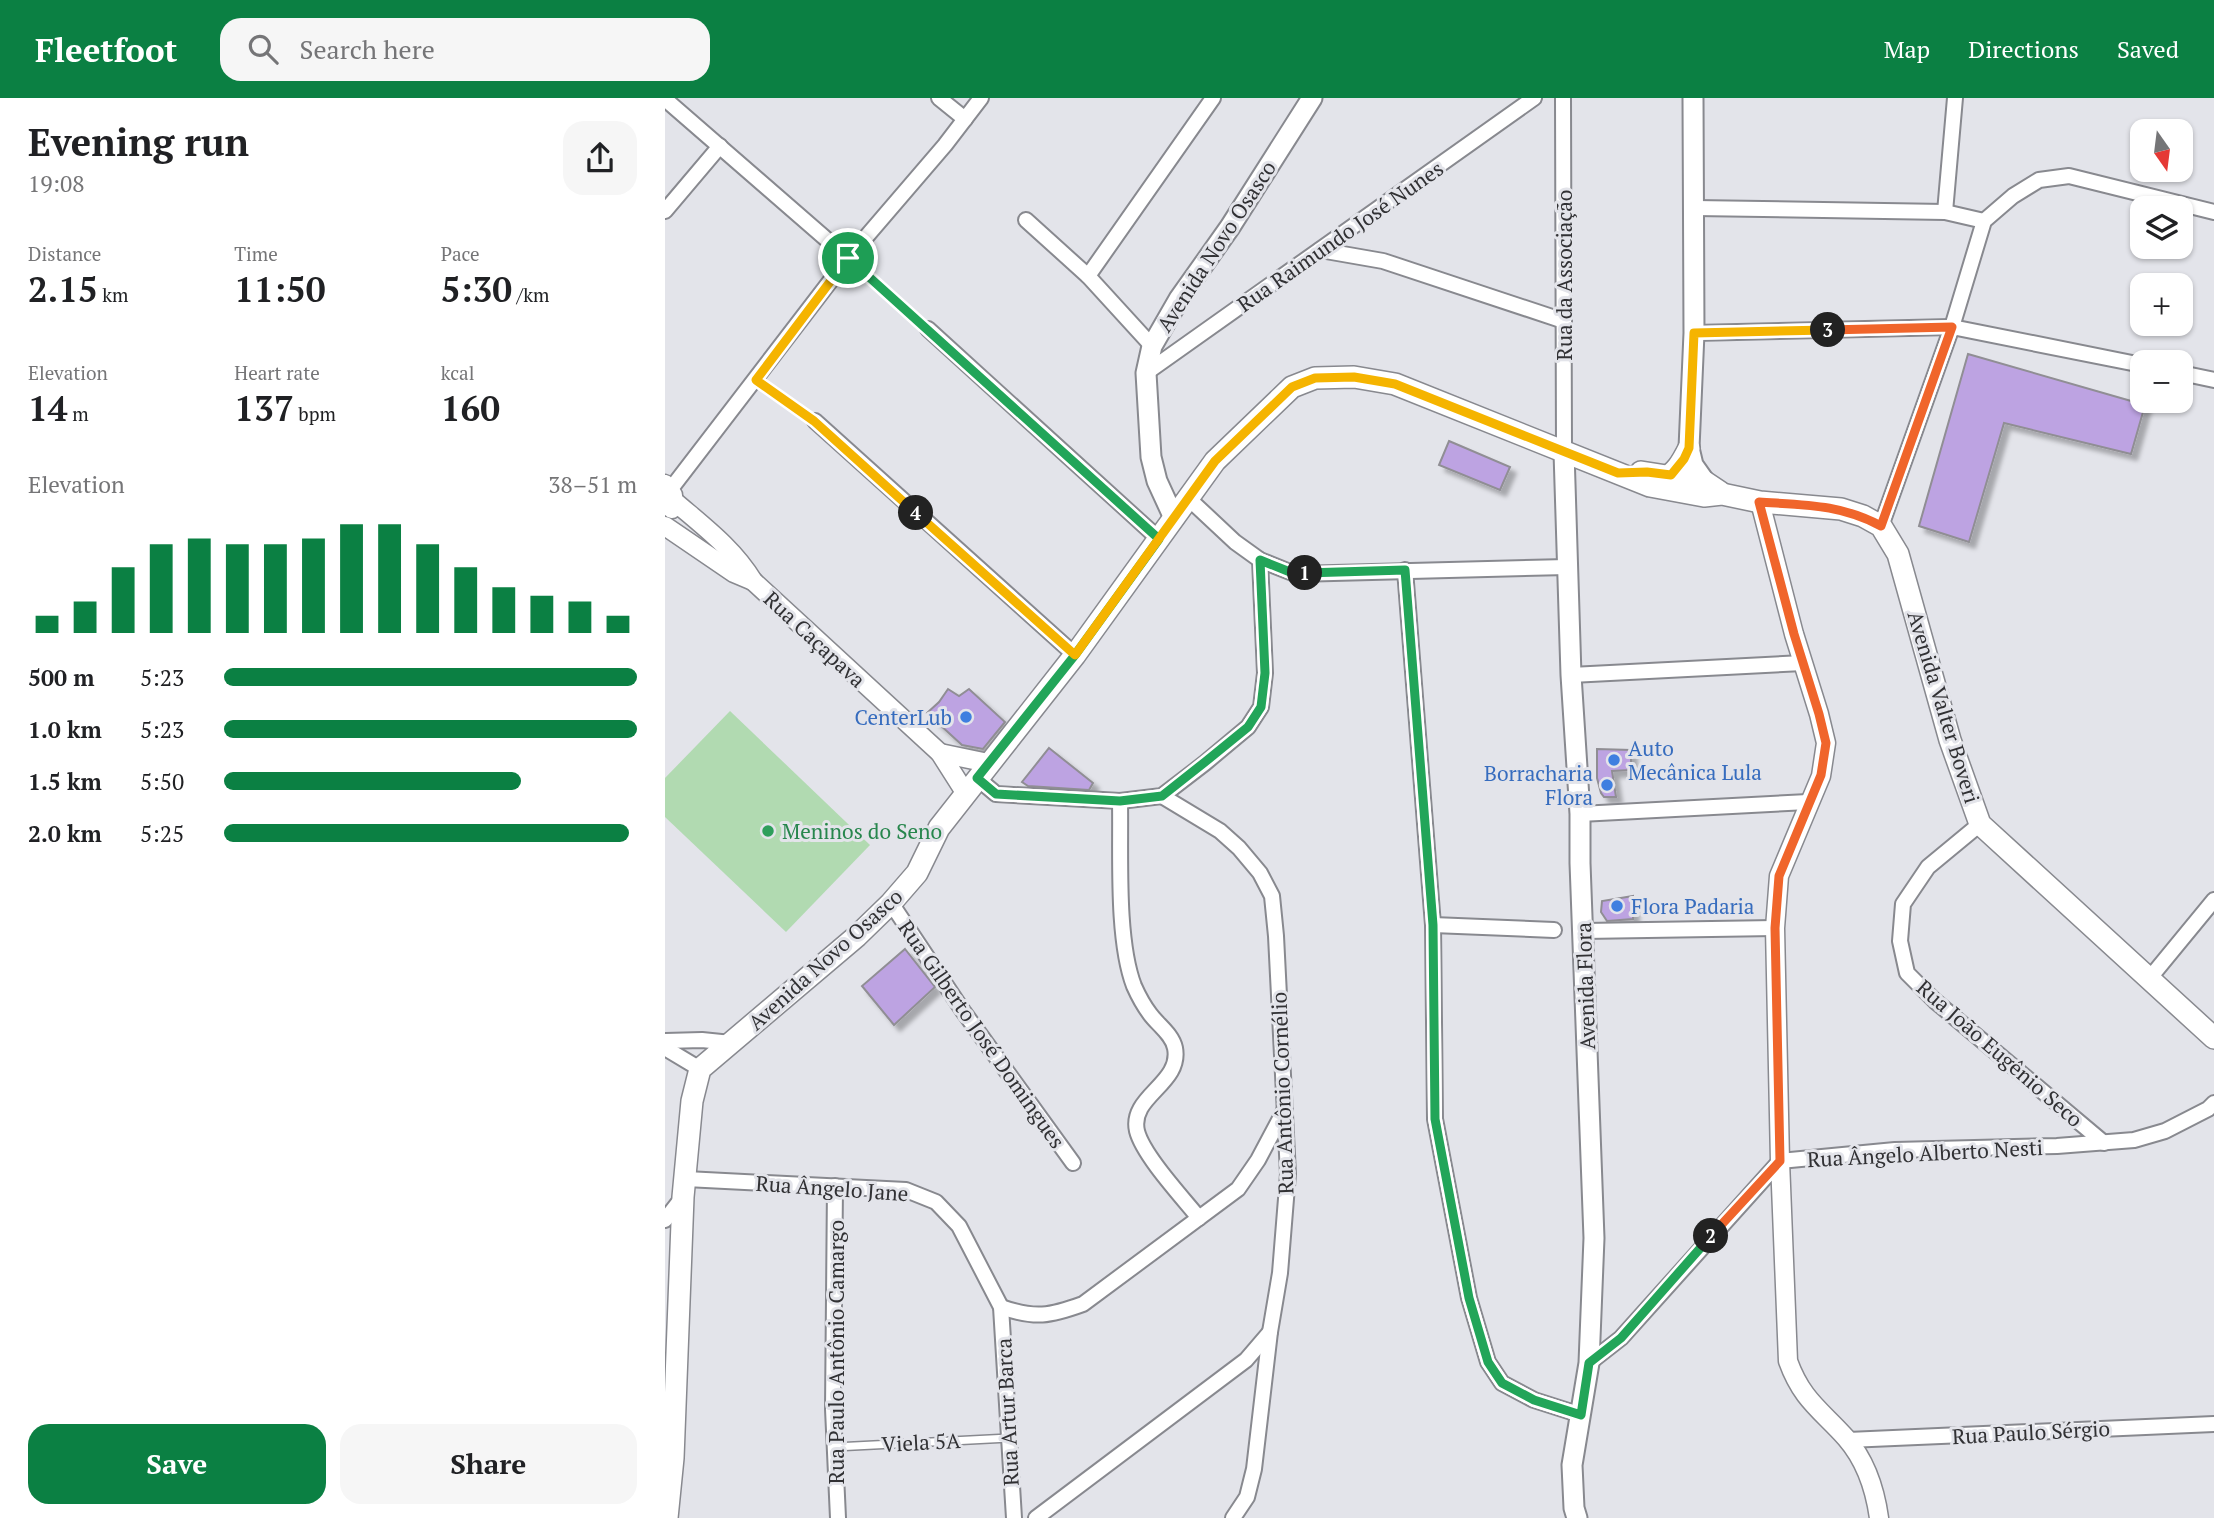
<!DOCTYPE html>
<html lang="en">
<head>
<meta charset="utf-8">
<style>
  :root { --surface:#fff; --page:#f6f6f6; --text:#202124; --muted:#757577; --accent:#0b8043 }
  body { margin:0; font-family:"PT Serif",serif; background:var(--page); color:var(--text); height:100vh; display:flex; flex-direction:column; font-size:26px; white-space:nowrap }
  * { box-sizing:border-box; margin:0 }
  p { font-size:23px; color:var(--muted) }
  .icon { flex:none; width:38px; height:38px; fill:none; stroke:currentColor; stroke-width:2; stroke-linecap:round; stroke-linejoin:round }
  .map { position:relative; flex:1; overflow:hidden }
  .details { display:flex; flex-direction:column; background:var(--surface); width:665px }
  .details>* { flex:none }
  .needle { width:46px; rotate:166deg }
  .tools { position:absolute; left:1465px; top:21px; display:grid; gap:14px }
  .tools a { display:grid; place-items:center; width:63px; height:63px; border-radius:14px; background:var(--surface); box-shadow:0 2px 5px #0004; font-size:35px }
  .pin { position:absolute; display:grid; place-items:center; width:60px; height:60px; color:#fff; margin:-30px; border:4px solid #fff; border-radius:50%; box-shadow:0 2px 7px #0007 }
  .km { position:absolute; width:35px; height:35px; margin:-18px; border-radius:50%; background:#222; color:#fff; font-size:19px; line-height:35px; text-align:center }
  .round { display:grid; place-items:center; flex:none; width:74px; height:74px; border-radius:21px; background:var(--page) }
  .head { display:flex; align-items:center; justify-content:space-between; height:119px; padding:0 28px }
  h1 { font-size:38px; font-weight:800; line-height:52px }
  .figures { display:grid; grid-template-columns:repeat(3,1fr); gap:10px; height:119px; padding:7px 28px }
  .figures div { display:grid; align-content:center }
  .figures b { font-size:35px; font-weight:800 }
  .figures small { font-size:19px; font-weight:400 }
  .figures p { font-size:19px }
  .chart { height:196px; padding:14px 28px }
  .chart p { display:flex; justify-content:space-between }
  .chart svg { width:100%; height:126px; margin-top:7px; stroke:var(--accent); stroke-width:6 }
  .button { display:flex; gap:14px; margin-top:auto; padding:14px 28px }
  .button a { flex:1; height:80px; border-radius:21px; background:var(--accent); color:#fff; font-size:28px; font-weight:800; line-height:80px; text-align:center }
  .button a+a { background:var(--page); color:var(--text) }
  ul { padding:0 28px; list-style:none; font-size:23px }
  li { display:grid; grid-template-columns:112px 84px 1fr; align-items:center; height:52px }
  li i { height:18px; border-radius:9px; background:var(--accent) }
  header { display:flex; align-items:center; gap:42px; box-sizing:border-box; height:98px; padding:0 35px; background:var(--accent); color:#fff }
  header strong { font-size:33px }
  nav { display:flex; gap:38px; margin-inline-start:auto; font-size:24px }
  .search { width:490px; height:63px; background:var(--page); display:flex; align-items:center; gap:18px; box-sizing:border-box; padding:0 24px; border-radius:21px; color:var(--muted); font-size:26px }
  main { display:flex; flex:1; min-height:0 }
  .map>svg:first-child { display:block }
</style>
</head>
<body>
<header>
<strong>Fleetfoot</strong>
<div class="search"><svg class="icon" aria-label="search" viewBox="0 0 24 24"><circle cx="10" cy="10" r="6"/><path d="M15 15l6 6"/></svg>Search here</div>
<nav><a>Map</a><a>Directions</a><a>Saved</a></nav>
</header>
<main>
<section class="details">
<div class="head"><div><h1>Evening run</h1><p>19:08</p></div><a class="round"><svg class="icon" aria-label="share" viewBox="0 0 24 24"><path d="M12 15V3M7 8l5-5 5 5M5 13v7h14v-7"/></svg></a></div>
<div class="figures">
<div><p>Distance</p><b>2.15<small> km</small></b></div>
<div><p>Time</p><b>11:50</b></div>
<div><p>Pace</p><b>5:30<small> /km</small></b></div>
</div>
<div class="figures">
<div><p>Elevation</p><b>14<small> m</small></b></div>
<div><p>Heart rate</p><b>137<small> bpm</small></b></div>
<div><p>kcal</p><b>160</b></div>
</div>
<div class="chart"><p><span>Elevation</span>38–51 m</p>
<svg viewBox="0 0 160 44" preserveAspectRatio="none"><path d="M5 44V38M15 44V33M25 44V21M35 44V13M45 44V11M55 44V13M65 44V13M75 44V11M85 44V6M95 44V6M105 44V13M115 44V21M125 44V28M135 44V31M145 44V33M155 44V38"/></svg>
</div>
<ul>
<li><b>500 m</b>5:23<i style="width:100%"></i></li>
<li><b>1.0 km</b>5:23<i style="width:100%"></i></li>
<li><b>1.5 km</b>5:50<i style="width:72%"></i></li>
<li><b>2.0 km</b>5:25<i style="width:98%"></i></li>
</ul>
<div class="button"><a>Save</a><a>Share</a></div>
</section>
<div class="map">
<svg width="1549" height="1420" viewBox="0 0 1549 1420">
  <defs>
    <filter id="shadow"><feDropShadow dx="6" dy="6" stdDeviation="2" flood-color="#0004"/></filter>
  </defs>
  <rect width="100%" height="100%" fill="#e3e4ea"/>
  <path fill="#b1dab1" d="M65,613L205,747L121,834L0,719V680Z"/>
  <g fill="#bda3e2" stroke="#908e94" stroke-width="2" filter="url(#shadow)">
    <path d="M1303,256L1480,307L1466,356L1339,325L1304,444L1254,428Z"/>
    <path d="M784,343L845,369L835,392L774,367Z"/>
    <path d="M283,591L294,598L304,591L340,624L318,651L297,647L262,615L274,604Z"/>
    <path d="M384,650L428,685L424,692L363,688L357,684Z"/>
    <path d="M932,651L966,652V672L947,673L951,699H939L936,695L932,680Z"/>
    <path d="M968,798V821L942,823L936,814L937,803Z"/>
    <path d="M240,851L270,889L229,927L197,888Z"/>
  </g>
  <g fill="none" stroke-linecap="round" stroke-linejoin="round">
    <defs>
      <path id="service" d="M170,1349L344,1340"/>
      <g id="minor">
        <path d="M274,0L300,21"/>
        <path d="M898,0L899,354"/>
        <path d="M0,1L183,160"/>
        <path d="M1030,110L1280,114L1319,123"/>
        <path d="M0,113L55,48"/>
        <path d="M1280,114L1290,0"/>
        <path d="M361,122L423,178L487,248"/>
        <path d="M655,152L718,163L899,223"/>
        <path d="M423,178L548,0"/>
        <path d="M263,231L494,441"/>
        <path d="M1029,235L1287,229L1477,267"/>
        <path d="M481,275L869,0"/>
        <path d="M1516,275L1549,282"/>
        <path d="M150,323L410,557"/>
        <path d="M5,392L183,160L280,47L316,0"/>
        <path d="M523,400L570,444L595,462L630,476L902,469"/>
        <path d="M1216,428L1287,229L1319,123L1348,98L1374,82L1404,78L1549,114"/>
        <path d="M740,472L768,827L770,1021L804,1200L823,1264L837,1285L869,1302L916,1317"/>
        <path d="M906,577L1138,565"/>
        <path d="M312,680L331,696L455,703L497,698L540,665L583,629L596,609L600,575L595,462"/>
        <path d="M497,698L555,733L574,750L595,775L607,798L611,838L623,1076L615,1175L605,1234L589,1371L582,1399L568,1420"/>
        <path d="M455,703C456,755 451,841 469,888C473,897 479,908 485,916C493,927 507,936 510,950C517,986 464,998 472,1033C478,1057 517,1099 534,1120"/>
        <path d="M915,716L1143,704"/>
        <path d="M1315,726L1263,769L1238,806L1235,843L1242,875L1270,903L1439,1045"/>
        <path d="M226,805L298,913L408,1065"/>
        <path d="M768,827L889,832"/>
        <path d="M919,833L1110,830"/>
        <path d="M1484,881L1549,802"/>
        <path d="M0,943L37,942L66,945"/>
        <path d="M0,950L35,971"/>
        <path d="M21,1081L241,1092L271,1104L294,1128L336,1209L349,1420"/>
        <path d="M170,1088L168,1311L173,1420"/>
        <path d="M0,1122L17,1100"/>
        <path d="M336,1209C370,1221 385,1218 418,1206L573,1091L593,1062L619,1013"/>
        <path d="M924,1265L956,1240L1115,1063L1230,1052L1392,1048L1469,1042L1500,1033L1543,1011L1549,1005"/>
        <path d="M1183,1342L1549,1326"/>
        <path d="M371,1420L581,1262L605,1234"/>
      </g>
      <g id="tertiary">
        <path d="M0,386L8,397L7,411"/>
        <path d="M9,403C38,428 68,450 88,483L275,655L301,696"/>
        <path d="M1095,404L1129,536L1154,616L1161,645L1156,678L1114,778L1110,830L1115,1063L1123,1263C1137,1302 1156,1312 1181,1340C1201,1363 1210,1391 1214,1420"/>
        <path d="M0,428L69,475L88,483"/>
        <path d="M275,655L323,665"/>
      </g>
      <g id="secondary">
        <path d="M1028,0L1029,235L1024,350L1028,367L1040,384"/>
        <path d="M899,354L906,577L915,716V765L929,1140L924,1265L907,1367L909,1410L912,1420"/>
        <path d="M509,420L492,383L486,359L481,275L487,248L514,201L565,129L647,0"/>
      </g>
      <g id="primary">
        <path d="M976,374L1040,384L1055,394"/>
        <path d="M997,382C1011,375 1017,364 1024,350"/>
        <path d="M2,1420L8,1360L18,1099L27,1003L35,971L192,838L226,805L252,775L274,730L410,557L550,363L627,289L650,280L689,279L730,286L985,388L1039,398L1057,396L1095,404L1176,411L1198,418L1216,428L1233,456L1285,642L1315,726L1549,940"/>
      </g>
    </defs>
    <use href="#service" stroke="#88898f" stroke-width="10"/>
    <use href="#minor" stroke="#88898f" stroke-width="18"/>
    <use href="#tertiary" stroke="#88898f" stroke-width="21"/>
    <use href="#secondary" stroke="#88898f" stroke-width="23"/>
    <use href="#primary" stroke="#88898f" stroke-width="24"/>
    <g stroke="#a3a4a9" stroke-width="2.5" stroke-dasharray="3.5 3.5" stroke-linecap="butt">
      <path d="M193,169L251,220"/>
      <path d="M103,291L138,315"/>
    </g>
    <use href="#service" stroke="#fff" stroke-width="7"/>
    <use href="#minor" stroke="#fff" stroke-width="14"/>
    <use href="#tertiary" stroke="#fff" stroke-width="18"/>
    <use href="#secondary" stroke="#fff" stroke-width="19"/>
    <use href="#primary" stroke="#fff" stroke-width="21"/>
  </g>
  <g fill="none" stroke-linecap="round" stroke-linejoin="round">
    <defs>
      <path id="split-1" d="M183,160L494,441L410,557L312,680L331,696L455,703L497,698L540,664L583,629L596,609L600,575L595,462L630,476L640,475"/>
      <path id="split-2" d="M640,475L740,472L768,827L770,1021L804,1200L823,1264L837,1285L869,1302L916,1317L924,1265L956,1240L1046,1138"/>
      <path id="split-3" d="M1046,1138L1115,1063L1110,830L1114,778L1156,677L1161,645L1154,616L1129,536L1094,404C1139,407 1175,406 1216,428L1287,229L1163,232"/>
      <path id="split-4" d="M251,415L410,557L550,363L627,289L650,280L689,279L730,286L953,375L982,374L1006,377L1019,361L1024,350L1029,235L1163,232"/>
      <path id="split-5" d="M183,160L91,282L149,323L251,415"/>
    </defs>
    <use href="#split-1" stroke="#fff" stroke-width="14"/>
    <use href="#split-2" stroke="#fff" stroke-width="14"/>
    <use href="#split-3" stroke="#fff" stroke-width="14"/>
    <use href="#split-4" stroke="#fff" stroke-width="14"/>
    <use href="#split-5" stroke="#fff" stroke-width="14"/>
    <use href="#split-1" stroke="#22a559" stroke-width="9"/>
    <use href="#split-2" stroke="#22a559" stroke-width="9"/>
    <use href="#split-3" stroke="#f0652b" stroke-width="9"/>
    <use href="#split-4" stroke="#f5b400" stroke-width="9"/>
    <use href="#split-5" stroke="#f5b400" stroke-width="9"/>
  </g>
  <g fill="#3f7fe0" stroke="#e3e4ea" stroke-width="2.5">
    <circle cx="301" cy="619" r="7"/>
    <circle cx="949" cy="662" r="7"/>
    <circle cx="942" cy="687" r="7"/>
    <circle cx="952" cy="808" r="7"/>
  </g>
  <circle fill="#2e9e5b" stroke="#e3e4ea" stroke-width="2.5" cx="103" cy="733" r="7"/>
  <g text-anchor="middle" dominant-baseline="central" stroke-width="6" stroke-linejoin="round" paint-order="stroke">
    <g font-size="21" fill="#313134" stroke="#e3e4ea">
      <text transform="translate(675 138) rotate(-35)">Rua Raimundo José Nunes</text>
      <text transform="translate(551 148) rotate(-57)">Avenida Novo Osasco</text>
      <text transform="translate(899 177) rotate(-90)">Rua da Associação</text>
      <text transform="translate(150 541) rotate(43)">Rua Caçapava</text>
      <text transform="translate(1279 609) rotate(73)">Avenida Valter Boveri</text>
      <text transform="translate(160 861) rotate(-42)">Avenida Novo Osasco</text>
      <text transform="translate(920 888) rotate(-92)">Avenida Flora</text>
      <text transform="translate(317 936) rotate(55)">Rua Gilberto José Domingues</text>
      <text transform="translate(1335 955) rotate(41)">Rua João Eugênio Seco</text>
      <text transform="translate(617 995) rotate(-92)">Rua Antônio Cornélio</text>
      <text transform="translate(1260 1055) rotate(-3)">Rua Ângelo Alberto Nesti</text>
      <text transform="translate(167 1090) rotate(4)">Rua Ângelo Jane</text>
      <text transform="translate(171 1254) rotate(-90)">Rua Paulo Antônio Camargo</text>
      <text transform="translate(342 1314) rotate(-93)">Rua Artur Barca</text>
      <text transform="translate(1366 1334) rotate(-3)">Rua Paulo Sérgio</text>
      <text transform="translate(256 1344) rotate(-3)">Viela 5A</text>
    </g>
    <g font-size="21" fill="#366cbe" stroke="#e3e4ea" text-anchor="end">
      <text x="287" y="619">CenterLub</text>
      <text x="963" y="650" text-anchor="start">Auto<tspan x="963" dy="24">Mecânica Lula</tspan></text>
      <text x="928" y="675">Borracharia<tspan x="928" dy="24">Flora</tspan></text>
      <text x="966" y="808" text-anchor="start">Flora Padaria</text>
    </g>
    <g font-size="21" fill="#27864d" stroke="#e3e4ea" text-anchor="start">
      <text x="117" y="733">Meninos do Seno</text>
    </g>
  </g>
</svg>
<div class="tools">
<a><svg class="needle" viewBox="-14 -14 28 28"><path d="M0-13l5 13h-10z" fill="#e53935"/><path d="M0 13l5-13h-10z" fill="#757577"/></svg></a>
<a><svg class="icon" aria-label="layers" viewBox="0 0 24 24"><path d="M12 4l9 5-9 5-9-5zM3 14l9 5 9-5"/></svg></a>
<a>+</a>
<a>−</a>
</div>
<div class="pin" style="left:183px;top:160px;background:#1e9e55"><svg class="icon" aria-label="arrive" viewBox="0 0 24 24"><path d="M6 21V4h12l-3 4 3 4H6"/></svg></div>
<b class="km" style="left:640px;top:475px">1</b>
<b class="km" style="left:1046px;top:1138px">2</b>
<b class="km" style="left:1163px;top:232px">3</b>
<b class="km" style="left:251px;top:415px">4</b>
</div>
</main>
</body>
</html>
